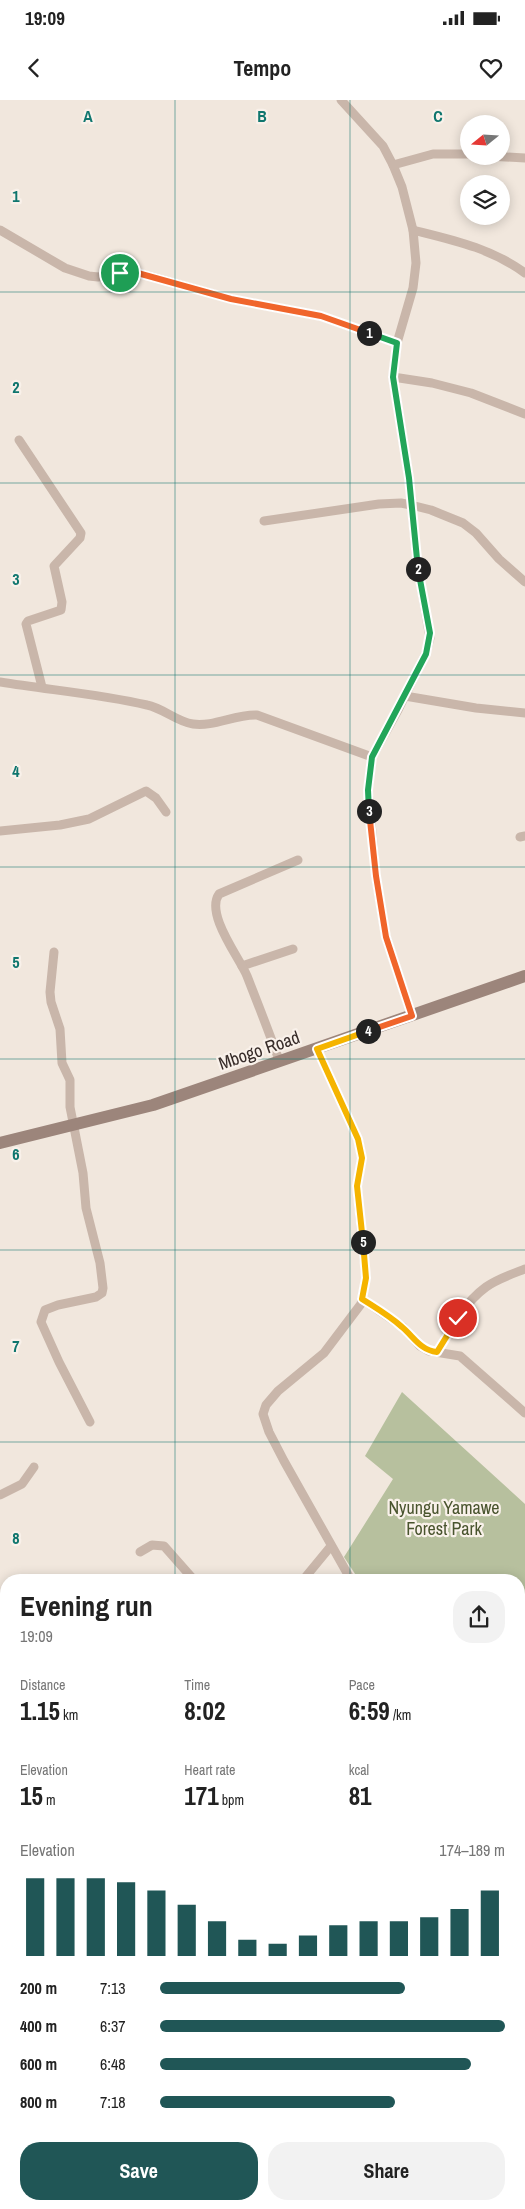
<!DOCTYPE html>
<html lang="en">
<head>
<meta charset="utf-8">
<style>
  :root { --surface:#fff; --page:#f2f2f2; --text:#222; --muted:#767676; --accent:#205656 }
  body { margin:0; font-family:"Archivo Narrow",sans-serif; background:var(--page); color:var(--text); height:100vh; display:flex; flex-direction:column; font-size:19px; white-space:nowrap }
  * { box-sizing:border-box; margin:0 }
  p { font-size:16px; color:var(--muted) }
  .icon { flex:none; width:28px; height:28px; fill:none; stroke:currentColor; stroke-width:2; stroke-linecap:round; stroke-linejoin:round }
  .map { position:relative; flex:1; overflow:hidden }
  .details { position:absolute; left:0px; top:1474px; width:525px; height:636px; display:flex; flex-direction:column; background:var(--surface); border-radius:20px 20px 0 0; box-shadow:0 2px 12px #0003 }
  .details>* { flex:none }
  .needle { width:32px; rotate:252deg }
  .tools { position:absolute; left:460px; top:15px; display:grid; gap:10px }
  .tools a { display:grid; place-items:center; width:50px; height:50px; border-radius:50%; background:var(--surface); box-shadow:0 2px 12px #0003; font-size:25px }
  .pin { position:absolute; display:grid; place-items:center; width:42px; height:42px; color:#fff; margin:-21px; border:2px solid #fff; border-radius:50%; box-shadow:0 1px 5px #0007 }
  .km { position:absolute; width:25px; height:25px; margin:-12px; border-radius:50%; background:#222; color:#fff; font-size:14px; line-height:25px; text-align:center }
  .round { display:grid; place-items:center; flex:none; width:52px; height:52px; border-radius:20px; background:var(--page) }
  .headline { display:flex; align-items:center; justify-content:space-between; height:85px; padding:0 20px }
  h1 { font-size:28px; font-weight:700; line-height:38px }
  .figures { display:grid; grid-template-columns:repeat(3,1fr); gap:8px; height:85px; padding:5px 20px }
  .figures div { display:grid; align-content:center }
  .figures b { font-size:25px; font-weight:700 }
  .figures small { font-size:14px; font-weight:400 }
  .figures p { font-size:14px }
  .chart { height:140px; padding:10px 20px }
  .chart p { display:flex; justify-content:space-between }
  .chart svg { width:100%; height:90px; margin-top:5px; stroke:var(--accent); stroke-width:6 }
  .button { display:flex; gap:10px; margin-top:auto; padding:10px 20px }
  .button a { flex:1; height:58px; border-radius:20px; background:var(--accent); color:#fff; font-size:20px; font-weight:700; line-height:58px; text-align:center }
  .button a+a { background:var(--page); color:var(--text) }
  ul { padding:0 20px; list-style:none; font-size:16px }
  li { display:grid; grid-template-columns:80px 60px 1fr; align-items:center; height:38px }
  li i { height:12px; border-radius:6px; background:var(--accent) }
  .status { display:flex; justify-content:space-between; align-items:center; height:35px; padding:0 25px; background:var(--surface); direction:ltr }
  .status svg { height:14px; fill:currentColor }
  header { display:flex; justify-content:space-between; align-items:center; height:65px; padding:0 20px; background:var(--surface); font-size:22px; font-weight:700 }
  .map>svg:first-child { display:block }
</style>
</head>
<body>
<div class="status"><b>19:09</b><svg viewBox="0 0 49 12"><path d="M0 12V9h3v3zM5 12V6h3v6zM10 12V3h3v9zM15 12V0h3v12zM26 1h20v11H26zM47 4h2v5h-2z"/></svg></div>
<header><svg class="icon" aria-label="back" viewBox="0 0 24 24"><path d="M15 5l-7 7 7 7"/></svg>Tempo<svg class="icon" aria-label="heart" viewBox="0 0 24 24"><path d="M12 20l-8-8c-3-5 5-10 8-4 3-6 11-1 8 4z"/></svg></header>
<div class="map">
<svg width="525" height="2109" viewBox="0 0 525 2109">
  <rect width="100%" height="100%" fill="#f1e7dd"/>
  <path fill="#b7c09e" d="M402,1292L525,1404V1681L519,1674V1480H359L344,1457L393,1379L365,1356Z"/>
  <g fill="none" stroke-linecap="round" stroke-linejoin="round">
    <g stroke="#c9b6aa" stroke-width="9">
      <path d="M341,0L383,46L393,65L402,87L413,130L416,163L413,188L397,243L393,277L409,378L417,462L430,538L426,553L398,610L372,657L368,690L376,777L386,837L412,916"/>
      <path d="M488,56L525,58"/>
      <path d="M393,65L433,54H469"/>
      <path d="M0,130L65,168L89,176L98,177L134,172L150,176L231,199L321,216L397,243"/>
      <path d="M413,130C453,140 491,148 525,173"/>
      <path d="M393,277L432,283L471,293L525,314"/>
      <path d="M19,340L81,433L80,438L54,466L62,502L61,510L28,521L26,524L42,587"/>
      <path d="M264,421L379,404L401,403L411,405L431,410L463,423L476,433L499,459L525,482"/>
      <path d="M0,582C49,590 99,594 147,605C163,608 177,622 193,624C214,627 235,614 257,615L372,657"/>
      <path d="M405,596L476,608L525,613"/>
      <path d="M0,731L60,725L89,719L146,691L156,698L166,712"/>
      <path d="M520,737L525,736"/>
      <path d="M54,852L50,892L51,902L60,929L62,963L70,980V1007L83,1073L86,1108L100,1163L103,1188L102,1193L96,1197L58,1205L45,1210L41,1222L59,1262L90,1322"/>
      <path d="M242,866L293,849"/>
      <path d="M317,949L358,1039L362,1058L357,1086L366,1178L361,1204L324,1253L278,1291L266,1305L263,1314L269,1332L284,1361L351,1480"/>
      <path d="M279,960C269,932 258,904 247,876C239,857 205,814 219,794L298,760"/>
      <path d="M362,1199L403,1227L420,1246L429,1251L460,1256L525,1313"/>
      <path d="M437,1252C450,1229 464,1203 486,1187C497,1179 512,1174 525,1169"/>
      <path d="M0,1395L22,1384L34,1367"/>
      <path d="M140,1452L152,1445L164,1446L194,1480"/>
      <path d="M303,1480L331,1446"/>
      <path d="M0,1766H6"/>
      <path d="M300,2104L304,2109"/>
    </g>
    <path stroke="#9c857b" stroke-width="12" d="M0,1043L153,1005L525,876"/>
  </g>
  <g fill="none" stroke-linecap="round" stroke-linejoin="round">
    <defs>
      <path id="split-1" d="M120,173L134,172L231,199L321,216L369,233"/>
      <path id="split-2" d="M369,233L397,243L393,277L409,378L418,469"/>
      <path id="split-3" d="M369,711L368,690L372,657L426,554L430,533L418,469"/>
      <path id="split-4" d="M368,931L412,916L386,837L376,776L369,711"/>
      <path id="split-5" d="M363,1142L357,1086L362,1058L358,1039L317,949L368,931"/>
      <path id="split-6" d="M363,1142L366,1178L362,1199C376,1208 390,1216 402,1227C414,1237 420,1250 437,1252L458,1218"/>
    </defs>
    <use href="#split-1" stroke="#fff" stroke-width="10"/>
    <use href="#split-2" stroke="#fff" stroke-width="10"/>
    <use href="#split-3" stroke="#fff" stroke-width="10"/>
    <use href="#split-4" stroke="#fff" stroke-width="10"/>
    <use href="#split-5" stroke="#fff" stroke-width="10"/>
    <use href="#split-6" stroke="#fff" stroke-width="10"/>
    <use href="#split-1" stroke="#f0652b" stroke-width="6"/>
    <use href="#split-2" stroke="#22a559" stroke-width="6"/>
    <use href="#split-3" stroke="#22a559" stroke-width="6"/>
    <use href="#split-4" stroke="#f0652b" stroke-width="6"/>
    <use href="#split-5" stroke="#f5b400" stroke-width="6"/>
    <use href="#split-6" stroke="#f5b400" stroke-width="6"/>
  </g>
  <path fill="none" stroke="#0f766e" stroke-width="1" stroke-opacity="0.55" d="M175,0V1480M350,0V1480M0,192H525M0,383H525M0,575H525M0,767H525M0,959H525M0,1150H525M0,1342H525M0,1534H6M519,1534H525M0,1726H6M519,1726H525M0,1917H6M519,1917H525M175,2104V2109M350,2104V2109"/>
  <g text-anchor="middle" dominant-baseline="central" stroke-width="4.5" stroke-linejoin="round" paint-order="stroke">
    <g font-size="18" fill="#372c29" stroke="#f9f1ea">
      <text transform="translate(259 950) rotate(-19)">Mbogo Road</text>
    </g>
    <g font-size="18" fill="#49542e" stroke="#f9f1ea">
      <text x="444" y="1407">Nyungu Yamawe<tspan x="444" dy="21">Forest Park</tspan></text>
    </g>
  </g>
  <g font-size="16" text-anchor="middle" font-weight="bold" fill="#0f766e" stroke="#f9f1ea" stroke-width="4.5" stroke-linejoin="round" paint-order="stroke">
    <text x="88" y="22">A</text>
    <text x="262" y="22">B</text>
    <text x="438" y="22">C</text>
    <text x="16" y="102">1</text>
    <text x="16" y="293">2</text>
    <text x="16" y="485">3</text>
    <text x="16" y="677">4</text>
    <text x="16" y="868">5</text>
    <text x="16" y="1060">6</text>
    <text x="16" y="1252">7</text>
    <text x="16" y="1444">8</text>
  </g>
</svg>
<div class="tools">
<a><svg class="needle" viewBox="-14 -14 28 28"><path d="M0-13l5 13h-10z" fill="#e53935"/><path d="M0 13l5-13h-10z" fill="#767676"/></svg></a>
<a><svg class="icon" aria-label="layers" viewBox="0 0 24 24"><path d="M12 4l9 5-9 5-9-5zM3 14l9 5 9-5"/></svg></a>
</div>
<div class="pin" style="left:120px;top:173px;background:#1e9e55"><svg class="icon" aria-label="arrive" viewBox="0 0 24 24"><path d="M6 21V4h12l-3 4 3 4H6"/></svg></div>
<div class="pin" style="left:458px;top:1218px;background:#d93025"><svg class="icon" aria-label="check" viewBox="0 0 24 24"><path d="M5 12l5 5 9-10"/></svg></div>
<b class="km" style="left:369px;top:233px">1</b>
<b class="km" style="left:418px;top:469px">2</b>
<b class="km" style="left:369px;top:711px">3</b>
<b class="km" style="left:368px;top:931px">4</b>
<b class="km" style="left:363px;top:1142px">5</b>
<section class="details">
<div class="headline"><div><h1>Evening run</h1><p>19:09</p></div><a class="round"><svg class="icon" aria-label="share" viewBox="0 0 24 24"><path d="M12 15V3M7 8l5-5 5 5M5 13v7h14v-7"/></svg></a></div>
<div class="figures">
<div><p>Distance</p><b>1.15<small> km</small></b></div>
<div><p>Time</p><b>8:02</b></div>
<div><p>Pace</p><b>6:59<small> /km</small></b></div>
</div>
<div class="figures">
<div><p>Elevation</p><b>15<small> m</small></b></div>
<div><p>Heart rate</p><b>171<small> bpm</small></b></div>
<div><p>kcal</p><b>81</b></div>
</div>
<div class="chart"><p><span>Elevation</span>174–189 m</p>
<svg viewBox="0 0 160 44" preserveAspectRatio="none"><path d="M5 44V6M15 44V6M25 44V6M35 44V8M45 44V12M55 44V19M65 44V27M75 44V36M85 44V38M95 44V34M105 44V29M115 44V27M125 44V27M135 44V25M145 44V21M155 44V12"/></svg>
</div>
<ul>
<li><b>200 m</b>7:13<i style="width:71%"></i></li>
<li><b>400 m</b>6:37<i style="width:100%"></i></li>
<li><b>600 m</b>6:48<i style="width:90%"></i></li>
<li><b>800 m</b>7:18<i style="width:68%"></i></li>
</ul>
<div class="button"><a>Save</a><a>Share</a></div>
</section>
</div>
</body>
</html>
